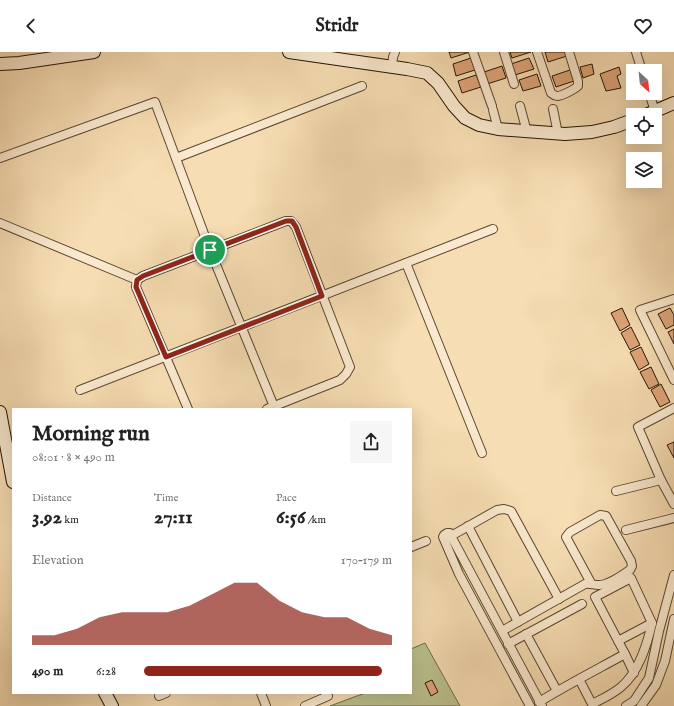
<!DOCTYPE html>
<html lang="en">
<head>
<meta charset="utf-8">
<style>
  :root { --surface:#fff; --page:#f6f6f6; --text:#222; --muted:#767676; --accent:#8f2418 }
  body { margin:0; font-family:"IM FELL English",serif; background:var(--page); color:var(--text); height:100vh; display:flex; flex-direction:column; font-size:15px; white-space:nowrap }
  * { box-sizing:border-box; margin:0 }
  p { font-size:13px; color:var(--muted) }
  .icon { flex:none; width:22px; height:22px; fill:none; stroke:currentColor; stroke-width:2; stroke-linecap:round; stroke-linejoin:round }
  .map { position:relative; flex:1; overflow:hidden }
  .drawer { position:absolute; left:12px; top:356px; width:400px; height:286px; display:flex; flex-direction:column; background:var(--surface); border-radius:0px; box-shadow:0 4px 16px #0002 }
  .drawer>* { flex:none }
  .needle { width:26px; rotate:153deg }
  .tools { position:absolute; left:626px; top:12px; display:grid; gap:8px }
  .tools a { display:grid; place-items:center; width:36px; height:36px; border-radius:0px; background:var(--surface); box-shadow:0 4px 16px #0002; font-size:20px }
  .pin { position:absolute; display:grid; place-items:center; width:34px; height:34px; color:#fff; margin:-17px; border:2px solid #fff; border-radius:50%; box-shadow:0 1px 4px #0007 }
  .round { display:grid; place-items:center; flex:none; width:42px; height:42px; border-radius:0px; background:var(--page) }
  .summary { display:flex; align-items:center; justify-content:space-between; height:68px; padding:0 20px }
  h1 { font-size:22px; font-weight:800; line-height:30px }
  .figures { display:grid; grid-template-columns:repeat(3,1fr); gap:6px; height:68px; padding:4px 20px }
  .figures div { display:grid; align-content:center }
  .figures b { font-size:20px; font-weight:800 }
  .figures small { font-size:11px; font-weight:400 }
  .figures p { font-size:11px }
  .chart { height:112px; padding:8px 20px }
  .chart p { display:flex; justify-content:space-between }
  .chart svg { width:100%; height:72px; margin-top:4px; fill:var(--accent); opacity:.7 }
  ul { padding:0 20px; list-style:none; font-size:13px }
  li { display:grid; grid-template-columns:64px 48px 1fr; align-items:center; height:30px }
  li i { height:10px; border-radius:5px; background:var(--accent) }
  header { display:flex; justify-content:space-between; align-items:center; height:52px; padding:0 20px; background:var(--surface); font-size:18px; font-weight:800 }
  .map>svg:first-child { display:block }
</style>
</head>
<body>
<header><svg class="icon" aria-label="back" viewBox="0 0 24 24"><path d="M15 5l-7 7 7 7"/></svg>Stridr<svg class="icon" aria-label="heart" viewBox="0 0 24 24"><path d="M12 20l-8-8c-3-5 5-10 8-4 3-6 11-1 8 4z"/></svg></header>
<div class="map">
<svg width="674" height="654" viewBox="0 0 674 654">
  <rect width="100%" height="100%" fill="#f7ddb3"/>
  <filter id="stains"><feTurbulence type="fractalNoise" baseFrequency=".005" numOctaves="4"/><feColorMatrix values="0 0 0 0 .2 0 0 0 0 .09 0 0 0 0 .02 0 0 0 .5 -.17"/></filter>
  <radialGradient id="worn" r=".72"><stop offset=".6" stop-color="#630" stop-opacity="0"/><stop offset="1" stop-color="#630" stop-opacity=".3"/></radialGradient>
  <path fill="#bbc18e" stroke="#706b49" d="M425,591L460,654H330L365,641H411V597Z"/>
  <g fill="#dfa477" stroke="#241504">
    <path d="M449,0H470L451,6Z"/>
    <path d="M510,0H531L512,6Z"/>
    <path d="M545,0H565L567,4L548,10Z"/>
    <path d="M471,6L475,18L456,24L453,12Z"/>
    <path d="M529,6L534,17L515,23L511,12Z"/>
    <path d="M592,12L594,22L583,26L580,15Z"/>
    <path d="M502,14L506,26L487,32L484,20Z"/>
    <path d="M619,15L621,22L617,24L621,36L606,39L600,22Z"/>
    <path d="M570,18L574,29L556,35L552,24Z"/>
    <path d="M537,22L541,34L523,39L519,28Z"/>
    <path d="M476,23L481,35L462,41L458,29Z"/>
    <path d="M622,256L630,273L620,279L611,261Z"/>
    <path d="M670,256L674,263V273L666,277L658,262Z"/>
    <path d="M631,275L640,293L630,298L621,281Z"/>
    <path d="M674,277V292L668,280Z"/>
    <path d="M641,295L649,312L639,318L630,300Z"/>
    <path d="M651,315L659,332L649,337L640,320Z"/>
    <path d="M661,332L670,350L660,355L651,338Z"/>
    <path d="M674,390V406L667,393Z"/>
    <path d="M432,628L438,640L431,644L425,631Z"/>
  </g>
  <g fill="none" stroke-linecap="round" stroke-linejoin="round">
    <defs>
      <g id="street">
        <path d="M473,0L492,54"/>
        <path d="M504,0L514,32"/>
        <path d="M537,0L551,41C553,42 554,44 557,44C562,44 575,37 578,34V29L569,0"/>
        <path d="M636,0L642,19"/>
        <path d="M392,15L393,5L395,0"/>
        <path d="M649,41L655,59"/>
        <path d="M520,54L527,80"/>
        <path d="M553,57L558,82"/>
        <path d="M493,58L498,77"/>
        <path d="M0,106L155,50L210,198L275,357"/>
        <path d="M176,106L362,34"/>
        <path d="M0,171L137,228L143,224L286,169H291L296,175L350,315L346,322L340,328L267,357"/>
        <path d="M406,211L482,401"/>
        <path d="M137,228L136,235L188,357"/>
        <path d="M674,247L640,258L674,328"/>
        <path d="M80,338L493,177"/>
        <path d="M674,356L638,375L661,428L674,452"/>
        <path d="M616,439L661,428"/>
        <path d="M468,474L518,570"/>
        <path d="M626,478L674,466"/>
        <path d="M451,484L497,458L504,457L511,459L559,547"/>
        <path d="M411,495L426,489"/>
        <path d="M502,579L585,532C590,531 594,533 598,533C608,534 622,523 630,518L632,514L631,509L606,464L600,463L570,480L566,485L591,531"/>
        <path d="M526,582L557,639"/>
        <path d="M618,589L652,571"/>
        <path d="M508,592L582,552"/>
        <path d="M625,602L634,621"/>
        <path d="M261,641L266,654"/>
        <path d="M159,644L166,641"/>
        <path d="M539,650C567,633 596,618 625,602L595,545L631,526L652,571C647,593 639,620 621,635C613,642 602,647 592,652L579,627"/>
        <path d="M305,654L328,644"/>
        <path d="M530,654L459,522L443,485L444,483L447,481H450L451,484L542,654"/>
        <path d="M626,654L634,649L649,626L659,579L674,523"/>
        <path d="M641,654L656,633L665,609L674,567"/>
      </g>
      <g id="secondary">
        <path d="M289,0L407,17L427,21L438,31L454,54L465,66L479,73L498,77L565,82L592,80L614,75L633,68"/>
        <path d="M0,12L19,11L94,0"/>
        <path d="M646,63L674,51"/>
        <path d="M0,360L13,430"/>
        <path d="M105,641L112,654"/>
      </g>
    </defs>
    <use href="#street" stroke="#594730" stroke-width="10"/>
    <use href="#secondary" stroke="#241504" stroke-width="14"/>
    <use href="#street" stroke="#fae9ce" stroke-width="8"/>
    <use href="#secondary" stroke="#fae9ce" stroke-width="12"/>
  </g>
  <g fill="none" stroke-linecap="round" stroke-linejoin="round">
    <defs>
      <path id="route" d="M286,169H292L296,175L322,244L166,305L136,235L137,228L143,224Z"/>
    </defs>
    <use href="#route" stroke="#fff" stroke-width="8"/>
    <use href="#route" stroke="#8f2418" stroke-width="5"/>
  </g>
  <rect width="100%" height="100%" filter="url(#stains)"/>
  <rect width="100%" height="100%" fill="url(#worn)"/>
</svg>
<div class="tools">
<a><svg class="needle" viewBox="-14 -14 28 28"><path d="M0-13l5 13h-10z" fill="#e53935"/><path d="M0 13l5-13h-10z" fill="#767676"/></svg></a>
<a><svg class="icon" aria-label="locate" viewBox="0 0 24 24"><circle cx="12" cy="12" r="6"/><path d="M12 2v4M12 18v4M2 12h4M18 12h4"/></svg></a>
<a><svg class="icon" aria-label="layers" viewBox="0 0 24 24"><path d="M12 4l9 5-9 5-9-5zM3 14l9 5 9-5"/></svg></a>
</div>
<div class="pin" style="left:210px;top:198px;background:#1e9e55"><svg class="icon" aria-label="arrive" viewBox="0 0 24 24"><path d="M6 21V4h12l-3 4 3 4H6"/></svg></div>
<section class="drawer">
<div class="summary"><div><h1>Morning run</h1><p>08:01 · 8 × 490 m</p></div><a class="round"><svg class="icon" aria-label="share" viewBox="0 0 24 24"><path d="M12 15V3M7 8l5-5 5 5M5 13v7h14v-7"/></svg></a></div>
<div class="figures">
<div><p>Distance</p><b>3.92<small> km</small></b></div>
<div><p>Time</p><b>27:11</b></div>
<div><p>Pace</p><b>6:56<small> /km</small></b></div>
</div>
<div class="chart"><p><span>Elevation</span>170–179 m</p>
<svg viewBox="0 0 160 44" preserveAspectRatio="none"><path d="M0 44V38L10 38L20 34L30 27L40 24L50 24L60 24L70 20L80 13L90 6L100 6L110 17L120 24L130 27L140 27L150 34L160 38V44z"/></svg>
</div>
<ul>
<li><b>490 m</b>6:28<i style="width:96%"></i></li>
</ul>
</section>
</div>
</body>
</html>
